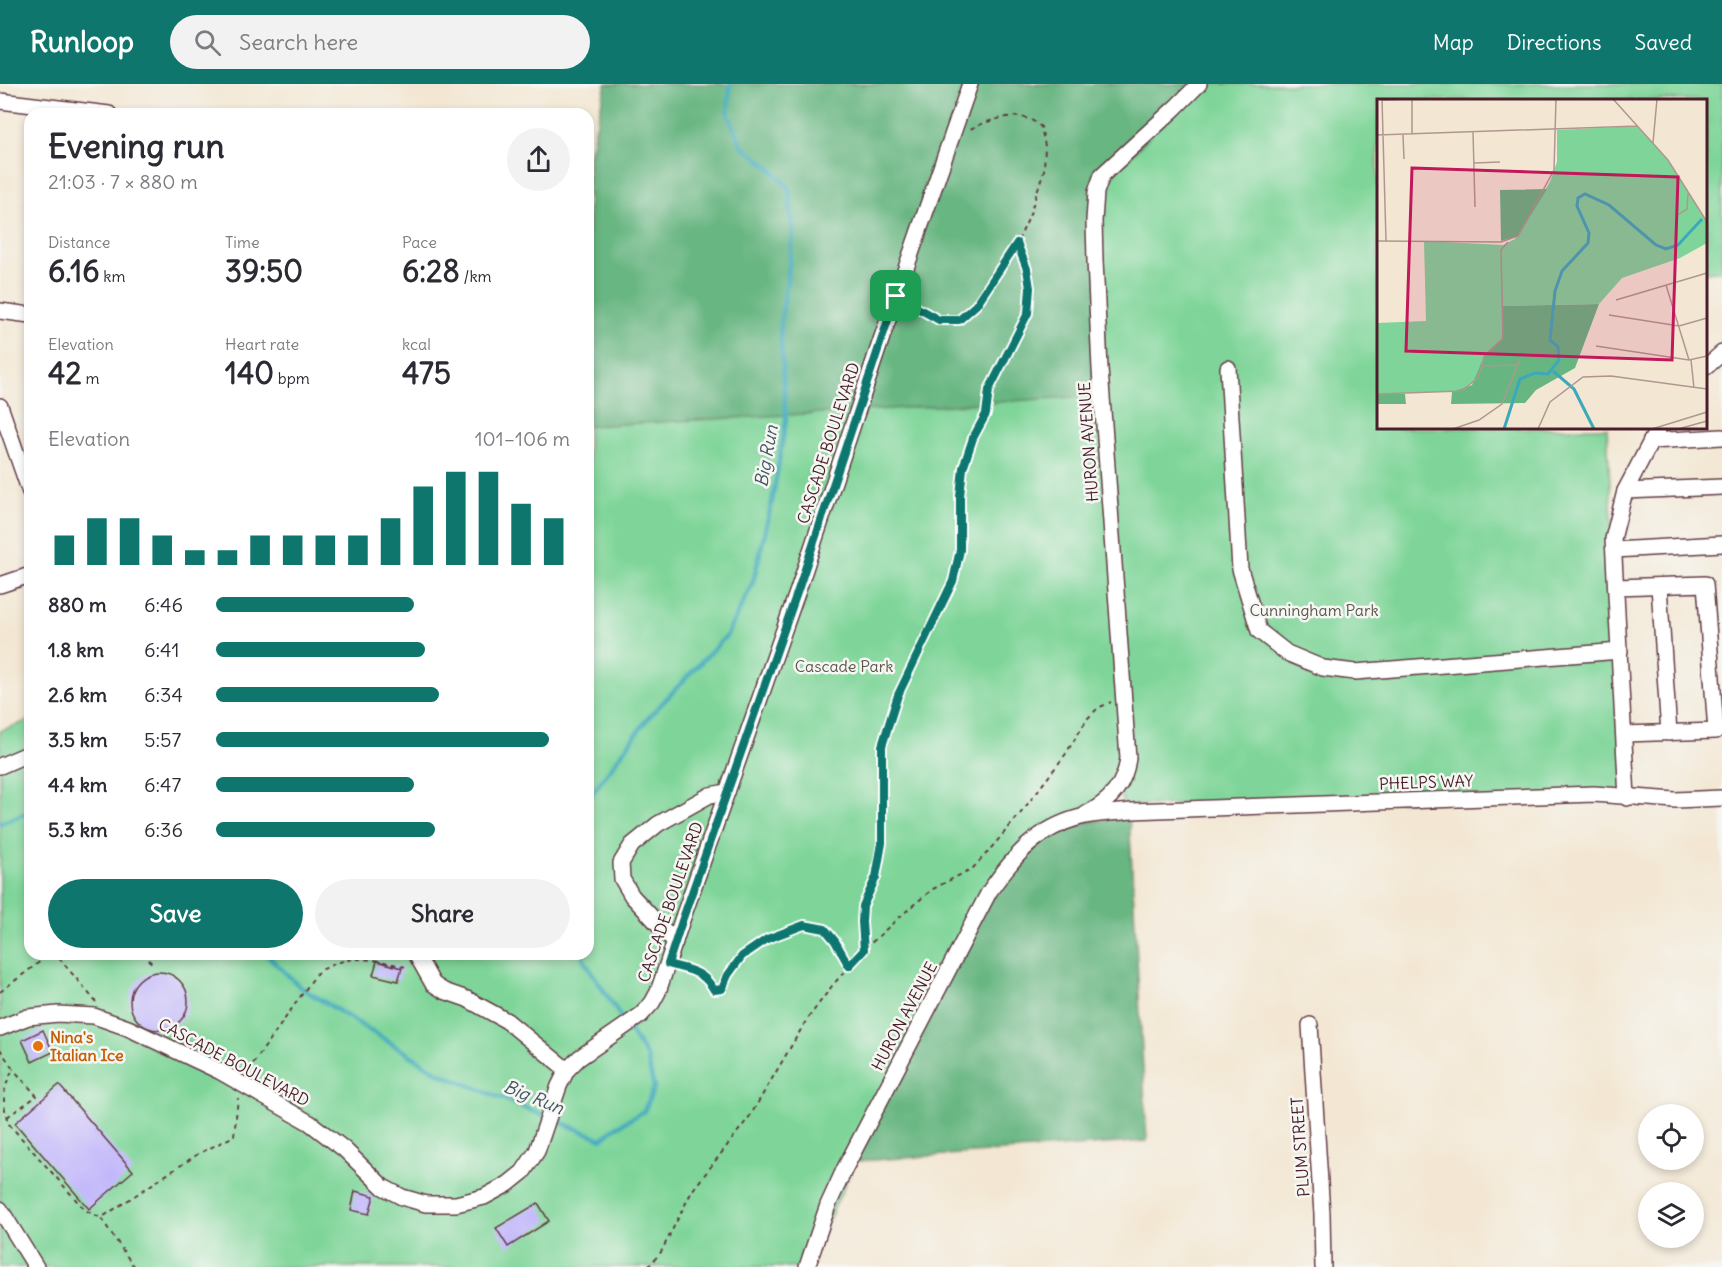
<!DOCTYPE html>
<html lang="en">
<head>
<meta charset="utf-8">
<style>
  :root { --surface:#fff; --page:#f2f2f3; --text:#2b2b33; --muted:#7c7c81; --accent:#0f766e }
  body { margin:0; font-family:Delius,sans-serif; background:var(--page); color:var(--text); height:100vh; display:flex; flex-direction:column; font-size:22px; white-space:nowrap }
  * { box-sizing:border-box; margin:0 }
  p { font-size:20px; color:var(--muted) }
  .icon { flex:none; width:33px; height:33px; fill:none; stroke:currentColor; stroke-width:2; stroke-linecap:round; stroke-linejoin:round }
  .map { position:relative; flex:1; overflow:hidden }
  .sheet { position:absolute; left:24px; top:24px; width:570px; height:852px; display:flex; flex-direction:column; background:var(--surface); border-radius:18px; box-shadow:0 3px 9px #0003 }
  .sheet>* { flex:none }
  .fabs { position:absolute; left:1638px; top:1020px; display:grid; gap:12px }
  .fabs a { display:grid; place-items:center; width:66px; height:66px; border-radius:50%; background:var(--surface); box-shadow:0 3px 9px #0003; font-size:30px }
  .pin { position:absolute; display:grid; place-items:center; width:51px; height:51px; color:#fff; margin:-26px; border-radius:12px; box-shadow:0 3px 9px #0006 }
  .round { display:grid; place-items:center; flex:none; width:63px; height:63px; border-radius:32px; background:var(--page) }
  .head { display:flex; align-items:center; justify-content:space-between; height:102px; padding:0 24px }
  h1 { font-size:33px; font-weight:700; line-height:45px }
  .metrics { display:grid; grid-template-columns:repeat(3,1fr); gap:9px; height:102px; padding:6px 24px }
  .metrics div { display:grid; align-content:center }
  .metrics b { font-size:30px; font-weight:700 }
  .metrics small { font-size:16px; font-weight:400 }
  .metrics p { font-size:16px }
  .chart { height:168px; padding:12px 24px }
  .chart p { display:flex; justify-content:space-between }
  .chart svg { width:100%; height:108px; margin-top:6px; stroke:var(--accent); stroke-width:6 }
  .primary-button { display:flex; gap:12px; margin-top:auto; padding:12px 24px }
  .primary-button a { flex:1; height:69px; border-radius:36px; background:var(--accent); color:#fff; font-size:24px; font-weight:700; line-height:69px; text-align:center }
  .primary-button a+a { background:var(--page); color:var(--text) }
  ul { padding:0 24px; list-style:none; font-size:20px }
  li { display:grid; grid-template-columns:96px 72px 1fr; align-items:center; height:45px }
  li i { height:15px; border-radius:8px; background:var(--accent) }
  header { display:flex; align-items:center; gap:36px; box-sizing:border-box; height:84px; padding:0 30px; background:var(--accent); color:#fff }
  header strong { font-size:28px }
  nav { display:flex; gap:33px; margin-inline-start:auto; font-size:21px }
  .search { width:420px; height:54px; background:var(--page); display:flex; align-items:center; gap:15px; box-sizing:border-box; padding:0 21px; border-radius:33px; color:var(--muted); font-size:22px }
  .map>svg:first-child { display:block }
</style>
</head>
<body>
<header>
<strong>Runloop</strong>
<div class="search"><svg class="icon" aria-label="search" viewBox="0 0 24 24"><circle cx="10" cy="10" r="6"/><path d="M15 15l6 6"/></svg>Search here</div>
<nav><a>Map</a><a>Directions</a><a>Saved</a></nav>
</header>
<div class="map">
<svg width="1722" height="1183" viewBox="0 0 1722 1183">
  <rect width="100%" height="100%" fill="#f6f6f2"/>
  <filter id="ink" filterUnits="userSpaceOnUse"><feTurbulence type="fractalNoise" baseFrequency=".0167" numOctaves="2"/><feDisplacementMap in="SourceGraphic" scale="12" xChannelSelector="R" yChannelSelector="G"/><feConvolveMatrix kernelMatrix="1 2 1 2 8 2 1 2 1" color-interpolation-filters="sRGB"/></filter>
  <filter id="wash" filterUnits="userSpaceOnUse"><feTurbulence type="fractalNoise" baseFrequency=".008" numOctaves="4" result="noise"/><feDisplacementMap in="SourceGraphic" scale="24" xChannelSelector="R" yChannelSelector="G"/><feGaussianBlur stdDeviation="1.35" result="paint"/><feColorMatrix in="noise" values="0 0 0 0 0 0 0 0 0 0 0 0 0 0 0 0 0 1.4 0 .05"/><feComposite in="paint" operator="in"/></filter>
  <g filter="url(#wash)">
    <rect width="100%" height="100%" fill="#f3e7d3"/>
    <path fill="#7fd599" stroke="#647a62" stroke-width="1.5" d="M1199,0H1722V186L1706,188V16H1378V344H1607L1627,714L1124,721L1122,714L1121,704L902,976L807,1183H0V647L30,636V870H588V341L1096,108Z"/>
    <g fill="#67b681" stroke="#586a56" stroke-width="1.5">
      <path d="M606,0H1199L1096,108L1102,311L858,327L588,342V76Z"/>
      <path d="M1129,731L1147,1057L846,1078L989,808L1044,747Z"/>
    </g>
    <g fill="none" stroke-linecap="round" stroke-linejoin="round">
      <g stroke="#3ca9bb" stroke-width="4.5">
        <path d="M588,715L648,634L727,551L753,498L772,418L786,336L780,245L793,154L789,104L767,81L742,62L728,30L730,0"/>
        <path d="M0,739L30,728"/>
        <path d="M266,870L300,903L439,989L602,1055L613,1045L644,1027L654,1004L647,973L585,878L582,870"/>
      </g>
    </g>
    <g id="blocks">
      <g fill="#bcb0fc">
        <path d="M377,877L402,884L398,897L373,891Z"/>
        <circle cx="159" cy="917" r="29"/>
        <path d="M43,946L53,968L32,978L22,956Z"/>
        <path d="M59,1001L133,1087L89,1125L15,1039Z"/>
        <path d="M355,1107L374,1112L369,1130L351,1126Z"/>
        <path d="M538,1119L549,1137L508,1163L496,1144Z"/>
      </g>
    </g>
  </g>
  <g filter="url(#ink)">
    <use href="#blocks" fill-opacity="0" stroke="#633d44" stroke-width="1.5"/>
    <g fill="none" stroke-linecap="round" stroke-linejoin="round">
      <defs>
        <g id="minor">
          <path d="M0,17L109,30"/>
          <path d="M0,227L30,231"/>
          <path d="M1706,283L1722,269"/>
          <path d="M1228,284L1240,485L1259,547L1287,569L1323,584L1355,588L1620,567"/>
          <path d="M0,322L30,408"/>
          <path d="M1651,357L1722,353"/>
          <path d="M1625,407L1722,403"/>
          <path d="M1614,466L1722,460"/>
          <path d="M0,501L30,491"/>
          <path d="M1659,502L1669,649"/>
          <path d="M1616,503L1705,500L1716,647L1624,650"/>
          <path d="M0,682L30,669"/>
          <path d="M1627,714L1613,455L1625,407L1658,344"/>
          <path d="M1086,730C1110,718 1125,701 1128,674L1100,285L1095,176L1094,137L1096,108L1102,91L1175,24L1199,0"/>
          <path d="M675,858L632,812L622,795L621,779L632,761L658,740L710,711L727,708"/>
          <path d="M416,870L433,900L444,907L467,915L507,937L567,986"/>
          <path d="M1310,941L1322,1130L1323,1183"/>
          <path d="M0,944L28,933L58,930L94,932L128,944L219,987L310,1039L344,1065L383,1103L402,1113L426,1120H456L484,1113L508,1100L523,1088L537,1067L559,1002L567,986L579,974L641,931L652,919L658,908L682,836L798,506L881,256L970,0"/>
          <path d="M0,1125L36,1183"/>
          <path d="M807,1183L828,1121L845,1084L989,808C1013,773 1037,744 1081,733C1097,729 1115,729 1132,727L1594,710L1675,716L1722,714"/>
        </g>
      </defs>
      <use href="#minor" stroke="#633d44" stroke-width="18"/>
      <g stroke="#633d44" stroke-width="2" stroke-dasharray="4.5 4.5" stroke-linecap="butt">
        <path d="M910,220L939,236H959L976,221L1017,159L1029,133L1044,86L1045,62L1041,43C1022,24 992,35 970,45"/>
        <path d="M864,864L862,838L863,822L876,793L882,759V662L898,611L953,497L960,466L961,412L963,384L973,354L986,330L989,306L1028,229L1030,204L1027,185L1017,159"/>
        <path d="M141,870L152,879"/>
        <path d="M46,873L59,874L60,870"/>
        <path d="M59,874L96,918"/>
        <path d="M683,884C699,888 706,891 714,906L722,905L728,891L742,872L767,855L804,841L825,845L835,857L849,881"/>
        <path d="M0,908L46,873L47,870"/>
        <path d="M0,965L13,985C2,1007 2,1016 8,1039L85,1126L101,1134"/>
        <path d="M248,987L317,889C349,868 371,875 406,883"/>
        <path d="M7,1033L37,1012L13,985"/>
        <path d="M134,1183L101,1134L198,1070L234,1052L238,1014"/>
        <path d="M648,1183L661,1168L692,1107L750,1032L806,937L832,902L861,868L911,823L933,805L973,784L986,770L1020,730L1065,671L1088,634L1098,624L1111,618"/>
      </g>
      <use href="#minor" stroke="#fff" stroke-width="15"/>
    </g>
  </g>
  <g fill="none" stroke-linecap="round" stroke-linejoin="round" filter="url(#ink)">
    <defs>
      <path id="route" d="M1017,159L1027,185L1030,204L1028,229L989,306L986,330L973,354L963,384L960,412V466L953,497L898,611L882,662V759L876,793L863,822L862,838L864,866L849,882L835,857L825,845L804,841L767,855L742,872L728,891L722,905L714,906C703,886 688,886 668,880L682,837L798,506L896,212L939,236H959L976,221Z"/>
    </defs>
    <use href="#route" stroke="#fff" stroke-width="12"/>
    <use href="#route" stroke="#0f766e" stroke-width="8"/>
  </g>
  <circle fill="#e8710a" stroke="#f6f6f2" stroke-width="2" cx="38" cy="962" r="6"/>
  <g text-anchor="middle" dominant-baseline="central" stroke-width="5" stroke-linejoin="round" paint-order="stroke">
    <g font-size="16" fill="#4a1f2b" stroke="#f6f6f2">
      <text transform="translate(1088 358) rotate(-94)">HURON AVENUE</text>
      <text transform="translate(828 359) rotate(-72)">CASCADE BOULEVARD</text>
      <text transform="translate(1426 698) rotate(-2)">PHELPS WAY</text>
      <text transform="translate(670 818) rotate(-71)">CASCADE BOULEVARD</text>
      <text transform="translate(904 932) rotate(-62)">HURON AVENUE</text>
      <text transform="translate(234 978) rotate(28)">CASCADE BOULEVARD</text>
      <text transform="translate(1300 1063) rotate(-94)">PLUM STREET</text>
    </g>
    <g font-size="16" fill="#5a564c" stroke="#f6f6f2">
      <text x="1314" y="526">Cunningham Park</text>
      <text x="844" y="582">Cascade Park</text>
    </g>
    <g font-size="16" font-weight="bold" fill="#c56008" stroke="#f6f6f2" text-anchor="start">
      <text x="50" y="953">Nina's<tspan x="50" dy="18">Italian Ice</tspan></text>
    </g>
    <g font-size="18" font-style="italic" fill="#445665" stroke="#f6f6f2">
      <text transform="translate(766 372) rotate(-80)">Big Run</text>
      <text transform="translate(534 1013) rotate(22)">Big Run</text>
    </g>
  </g>
  <g transform="translate(1377 15)">
    <rect width="330" height="330" fill="#f3e7d3"/>
    <path d="M260,27L291,61L330,123V144L303,159L245,179L222,205L126,207V239L100,280L84,292L0,295V224L49,222L47,142L126,146L138,140L173,83L180,63V31Z" fill="#7fd599"/>
    <path d="M170,90L141,137L124,142L123,91ZM222,205L198,269L159,291L148,304L74,305L75,293L95,286L107,257L125,241L126,207ZM0,295H28L29,305H0Z" fill="#67b681"/>
    <path fill="none" stroke="#3ca9bb" stroke-width="3" d="M176,272L197,290L217,330M127,330L143,280L158,274L171,275L182,261L181,248L173,241L178,192L185,172L211,144L212,134L200,107L201,99L208,95L232,106L279,146L289,150L301,146L325,120"/>
    <path fill="none" stroke="#af9790" stroke-width="1.5" d="M5,0L9,142M35,0V35M236,0L291,61L330,123M5,1L33,0M96,33L98,108M0,36L260,27M26,36L27,60M276,44L280,0M97,64L123,63M302,115L310,110L311,95M0,142L124,143L141,137L177,71L179,0M131,143L124,151L126,239L107,257L105,267L141,266M289,186L312,261M239,201L330,174M232,216L302,227L330,219M219,247L312,261L330,257M314,261L317,289M0,295L84,292L100,280L105,267M76,330L102,321L125,305L143,260M161,330L173,303L206,278L234,277L330,290M275,330L330,313M301,330L330,322"/>
    <path fill="#c2185b" fill-opacity="0.15" stroke="#c2185b" stroke-width="3" d="M35,69L301,78L295,261L29,252Z"/>
    <rect width="330" height="330" fill="none" stroke="#4a1f2b" stroke-width="3"/>
  </g>
</svg>
<div class="fabs">
<a><svg class="icon" aria-label="locate" viewBox="0 0 24 24"><circle cx="12" cy="12" r="6"/><path d="M12 2v4M12 18v4M2 12h4M18 12h4"/></svg></a>
<a><svg class="icon" aria-label="layers" viewBox="0 0 24 24"><path d="M12 4l9 5-9 5-9-5zM3 14l9 5 9-5"/></svg></a>
</div>
<div class="pin" style="left:896px;top:212px;background:#1e9e55"><svg class="icon" aria-label="arrive" viewBox="0 0 24 24"><path d="M6 21V4h12l-3 4 3 4H6"/></svg></div>
<section class="sheet">
<div class="head"><div><h1>Evening run</h1><p>21:03 · 7 × 880 m</p></div><a class="round"><svg class="icon" aria-label="share" viewBox="0 0 24 24"><path d="M12 15V3M7 8l5-5 5 5M5 13v7h14v-7"/></svg></a></div>
<div class="metrics">
<div><p>Distance</p><b>6.16<small> km</small></b></div>
<div><p>Time</p><b>39:50</b></div>
<div><p>Pace</p><b>6:28<small> /km</small></b></div>
</div>
<div class="metrics">
<div><p>Elevation</p><b>42<small> m</small></b></div>
<div><p>Heart rate</p><b>140<small> bpm</small></b></div>
<div><p>kcal</p><b>475</b></div>
</div>
<div class="chart"><p><span>Elevation</span>101–106 m</p>
<svg viewBox="0 0 160 44" preserveAspectRatio="none"><path d="M5 44V32M15 44V25M25 44V25M35 44V32M45 44V38M55 44V38M65 44V32M75 44V32M85 44V32M95 44V32M105 44V25M115 44V12M125 44V6M135 44V6M145 44V19M155 44V25"/></svg>
</div>
<ul>
<li><b>880 m</b>6:46<i style="width:56%"></i></li>
<li><b>1.8 km</b>6:41<i style="width:59%"></i></li>
<li><b>2.6 km</b>6:34<i style="width:63%"></i></li>
<li><b>3.5 km</b>5:57<i style="width:94%"></i></li>
<li><b>4.4 km</b>6:47<i style="width:56%"></i></li>
<li><b>5.3 km</b>6:36<i style="width:62%"></i></li>
</ul>
<div class="primary-button"><a>Save</a><a>Share</a></div>
</section>
</div>
</body>
</html>
